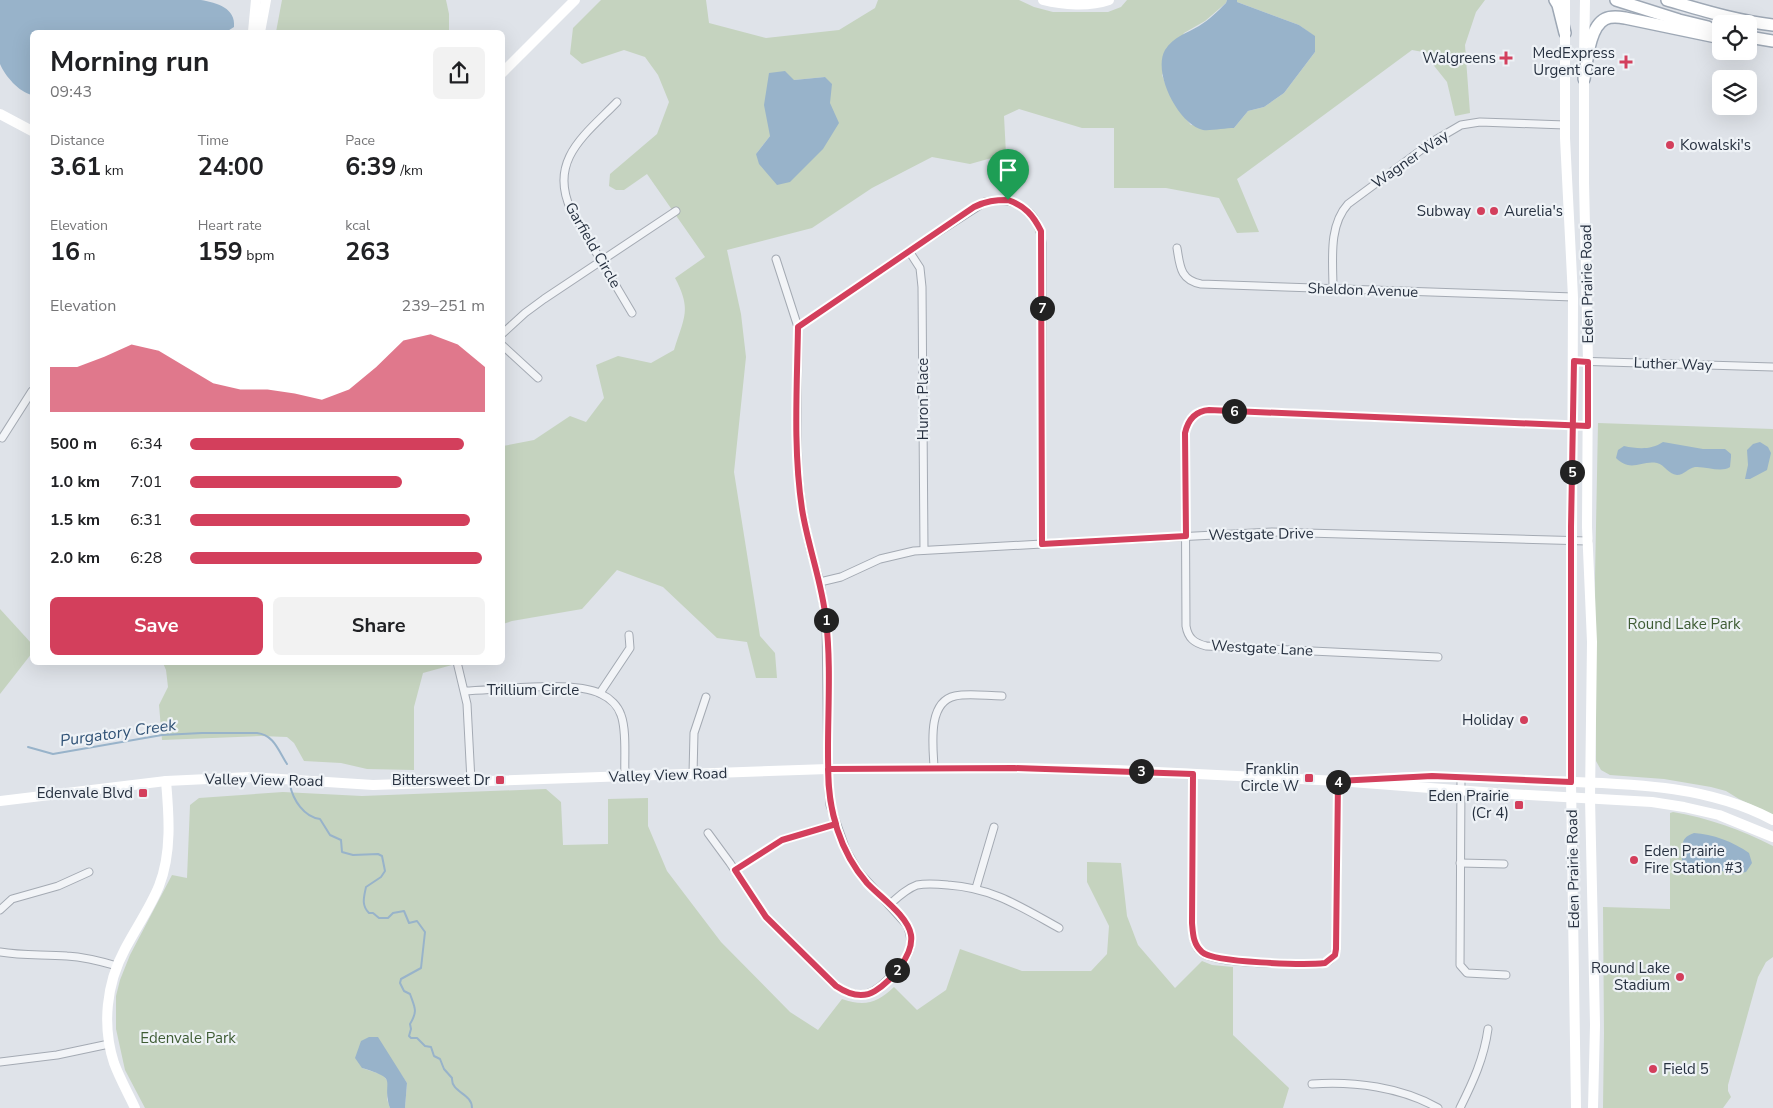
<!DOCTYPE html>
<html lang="en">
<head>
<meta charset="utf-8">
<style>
  :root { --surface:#fff; --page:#f2f2f2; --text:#202124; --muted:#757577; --accent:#d33f5c }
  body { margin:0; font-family:"Nunito Sans",sans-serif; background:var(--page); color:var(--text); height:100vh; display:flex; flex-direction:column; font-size:19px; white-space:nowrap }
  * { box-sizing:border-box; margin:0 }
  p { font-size:16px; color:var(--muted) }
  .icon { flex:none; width:28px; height:28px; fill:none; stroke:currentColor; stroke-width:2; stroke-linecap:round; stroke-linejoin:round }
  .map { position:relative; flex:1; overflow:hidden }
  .details { position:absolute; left:30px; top:30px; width:475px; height:635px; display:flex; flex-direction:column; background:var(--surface); border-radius:8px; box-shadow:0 5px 20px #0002 }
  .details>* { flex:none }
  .buttons { position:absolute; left:1712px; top:15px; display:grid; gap:10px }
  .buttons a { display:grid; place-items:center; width:45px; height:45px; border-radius:8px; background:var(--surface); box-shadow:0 5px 20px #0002; font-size:25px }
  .pin { position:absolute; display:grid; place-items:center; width:42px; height:42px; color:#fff; margin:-51px -21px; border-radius:50% 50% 50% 0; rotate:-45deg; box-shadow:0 0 5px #0007 }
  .pin .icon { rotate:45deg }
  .km { position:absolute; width:25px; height:25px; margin:-12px; border-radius:50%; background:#222; color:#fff; font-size:14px; line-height:25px; text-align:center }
  .round { display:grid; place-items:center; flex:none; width:52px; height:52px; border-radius:8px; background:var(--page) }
  .headline { display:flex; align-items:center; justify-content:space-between; height:85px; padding:0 20px }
  h1 { font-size:28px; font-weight:700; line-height:38px }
  .stats { display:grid; grid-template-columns:repeat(3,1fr); gap:8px; height:85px; padding:5px 20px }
  .stats div { display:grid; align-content:center }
  .stats b { font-size:25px; font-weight:700 }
  .stats small { font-size:14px; font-weight:400 }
  .stats p { font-size:14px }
  .chart { height:140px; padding:10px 20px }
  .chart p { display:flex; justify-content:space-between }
  .chart svg { width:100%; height:90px; margin-top:5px; fill:var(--accent); opacity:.7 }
  .button { display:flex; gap:10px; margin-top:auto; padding:10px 20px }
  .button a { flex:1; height:58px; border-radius:8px; background:var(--accent); color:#fff; font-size:20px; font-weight:700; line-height:58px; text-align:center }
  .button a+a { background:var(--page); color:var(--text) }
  ul { padding:0 20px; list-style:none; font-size:16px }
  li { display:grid; grid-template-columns:80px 60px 1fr; align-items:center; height:38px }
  li i { height:12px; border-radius:6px; background:var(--accent) }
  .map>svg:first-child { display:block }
</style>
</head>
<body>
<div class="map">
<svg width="1773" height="1108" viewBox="0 0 1773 1108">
  <rect width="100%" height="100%" fill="#dfe3e9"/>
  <g fill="#c5d3bf" fill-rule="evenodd">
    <path d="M282,0H446L449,14V32H276Z"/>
    <path d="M601,0H706L709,23L766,38L839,30L875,8L878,0H1019L1034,7L1053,12H1108L1121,7L1127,0H1227L1226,3L1205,21L1184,33L1162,75C1169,94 1177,109 1191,125L1234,128L1248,111L1264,107L1284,93L1315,52L1314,36L1299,25L1237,2V0H1485L1476,12L1465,45L1470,113L1455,116L1447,82L1423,52L1412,50L1237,179L1259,232L1237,233L1219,198L1166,188H1114V128H1082L1019,109L1004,116L1006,154L970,164L932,157L872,188L812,228L727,250L741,314L746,357L734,472L760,636L775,653L777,678H756L747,642L717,638L663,587L617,570L582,609L512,621L503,624V446L534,440L570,416L586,422L604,398L596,365L618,356L651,363L674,350C684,317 692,310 675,278L705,257L647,174L624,190H616L609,186L610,174L657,134L669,102L658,75L645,57L624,50L582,64L570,54L573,28ZM825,77L830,103L756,154L770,136L794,80Z"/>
    <path d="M1598,423L1773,429V815L1739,799L1726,791L1711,787L1664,779L1610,775L1601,770L1596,761L1595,578Z"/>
    <path d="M0,609L32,644V653L0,694Z"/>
    <path d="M451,662L452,665L423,673L414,707V770L367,769L341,763L304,761L294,743L287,737L261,736L162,740L159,705L168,687L166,670L163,663Z"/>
    <path d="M546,789L561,802L563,845L608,844V799L648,798V826L667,871L721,942L790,1012L818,1030L842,999C865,1007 877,1003 894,987L917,1010L946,990L960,949L1022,971H1091L1107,954L1109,926L1087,882V862L1121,863L1127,916L1138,945L1175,988L1202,961L1212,965L1233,967V1035L1289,1088L1283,1108H405L407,1083L396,1067L362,1068L383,1075L389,1083L387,1099L390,1108H145L125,1070L116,1029V996L120,980L130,955L172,875L187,878L190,805L199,798L283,792L362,796Z"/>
    <path d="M1673,812C1708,818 1742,830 1773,846V957L1766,962L1758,977L1728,1085V1091L1731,1097L1723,1108H1603L1604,1033L1603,907L1670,909V813Z"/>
  </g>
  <g fill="#98b3ca">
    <path d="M0,0H201C217,3 236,8 234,27L226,32H32V95C19,92 5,76 0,64Z"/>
    <path d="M1227,0H1237V2L1299,25L1315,36V52L1284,93L1264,107L1248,111L1234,128C1226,128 1210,131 1203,130C1179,125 1152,73 1165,50C1173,37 1187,33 1199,26C1209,20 1218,11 1226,3Z"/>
    <path d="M785,71L794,80L825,77L832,84L830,103L839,123L823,149L790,182L777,185L759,164L756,154L770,136L764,105L769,73Z"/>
    <path d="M1663,442L1703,449H1725L1731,454V457L1730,467C1721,473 1706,466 1695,467C1688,468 1684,475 1677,475C1668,474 1665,465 1657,463C1641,460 1631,473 1616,458L1618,450L1624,446C1638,449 1651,450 1663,442Z"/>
    <path d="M1760,442L1768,447L1771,453L1767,470L1750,479H1745L1748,465L1747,450L1753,444Z"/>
    <path d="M1694,833C1712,834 1734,842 1749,853L1752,863L1746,872L1731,875L1711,866L1684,869C1682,864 1682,862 1682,857C1683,844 1680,838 1694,833Z"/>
    <path d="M369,1037H378L407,1083L405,1108H390C381,1079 401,1080 362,1068L355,1058L361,1041Z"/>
  </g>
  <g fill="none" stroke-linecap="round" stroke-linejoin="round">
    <g stroke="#98b3ca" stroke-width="2">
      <path d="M28,747L53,754L162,735L202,733H257C274,735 278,750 287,764"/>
      <path d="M290,785C293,800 304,817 320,819L330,835L341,840L342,852L353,855L378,854L382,856L385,871L381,877L366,887C364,897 361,905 369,913H373L379,918H388L393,913L404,911L409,923L417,921L425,932L421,968L401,979L400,983L404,991L410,994C415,1008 418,1011 410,1024L411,1029L409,1036L411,1038H417L425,1046L431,1047L434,1056L440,1059L444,1069L452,1078C451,1093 472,1093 472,1108"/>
    </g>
    <defs>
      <g id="street">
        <path d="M617,102C585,135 548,160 571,210L632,313"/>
        <path d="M1177,248C1180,266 1180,280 1201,284L1573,297"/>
        <path d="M909,251L920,268L922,287L924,550"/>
        <path d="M1333,289C1333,261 1328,226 1348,204L1432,142L1461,125L1480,122L1565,125"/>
        <path d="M798,327L909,251L985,202C1016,196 1039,210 1042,243V544"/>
        <path d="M502,334L525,313L544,299L676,211"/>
        <path d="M502,345L538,378"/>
        <path d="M1574,361L1773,367"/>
        <path d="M2,438L32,391"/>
        <path d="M820,582L841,577L880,559L914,551L1042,544L1272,532L1588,541"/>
        <path d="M1438,657L1206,646C1194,643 1188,638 1186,626L1185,433C1188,420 1195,411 1209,410L1588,426"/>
        <path d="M457,662L467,704L471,781"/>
        <path d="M465,691C497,690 574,680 601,694C610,698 618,706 621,715C627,731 624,759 625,776"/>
        <path d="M600,693L630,648L629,635"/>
        <path d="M934,767C933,746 927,702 955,696C969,693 987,696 1002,696"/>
        <path d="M693,774L694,733L706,697"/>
        <path d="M1193,774L1192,923C1193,934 1193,948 1204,954C1226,965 1292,963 1319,964C1329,963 1334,958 1336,949L1338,781"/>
        <path d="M1461,777L1460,965L1467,973L1506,975"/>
        <path d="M708,833L730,863L766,917L836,986C861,1003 875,994 893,974C908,958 916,947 907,925L858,871L846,850L830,805L828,777L826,621L820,582L810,548L802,509L798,471L797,431L798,327L776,259"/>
        <path d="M1460,863L1504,864"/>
        <path d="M735,870L782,840L836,824"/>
        <path d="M976,888L994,827"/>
        <path d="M889,905C898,897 906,889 917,885C927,883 938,884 948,885C993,888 1021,907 1059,928"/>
        <path d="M0,910L12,899L58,886L89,872"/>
        <path d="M0,952C23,956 44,954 67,956C84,957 100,961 117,966"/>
        <path d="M0,1062L57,1055L109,1044"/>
        <path d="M1312,1084C1354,1081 1401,1087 1438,1108"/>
        <path d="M1460,1108C1473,1082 1484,1058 1488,1029"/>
      </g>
      <g id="primary">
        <path d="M1555,0L1558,5L1565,33"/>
        <path d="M1616,0L1679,20L1708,27"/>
        <path d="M1667,0C1702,10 1737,21 1773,25"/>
        <path d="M1749,37L1773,41"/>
        <path d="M1584,79C1587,62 1589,27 1605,19C1611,16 1619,17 1625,18L1721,38"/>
      </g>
    </defs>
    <use href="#street" stroke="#a4aab3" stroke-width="9"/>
    <use href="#primary" stroke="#9ea8b5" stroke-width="14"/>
    <use href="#street" stroke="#f2f4f7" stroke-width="7"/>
    <g stroke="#fff" stroke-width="10">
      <path d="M1043,0C1063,5 1089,7 1109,0"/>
      <path d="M1565,0V138L1573,297L1571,782L1576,1108"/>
      <path d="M253,32L256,0"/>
      <path d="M260,32L266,0"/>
      <path d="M1584,57L1585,0"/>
      <path d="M1584,72V182L1588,362L1587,527L1592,642L1590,798L1595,1025L1593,1108"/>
      <path d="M502,73L575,0"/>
      <path d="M0,114L32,131"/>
      <path d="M1376,779C1433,775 1490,778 1547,781C1623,784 1704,783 1773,820"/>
      <path d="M0,801L166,781L250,777L373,785L828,769L1014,768L1117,770L1338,781L1509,794L1652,802L1684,807L1719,815L1773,837"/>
      <path d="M135,1108C128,1093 120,1079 114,1063C102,1026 106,984 125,949C136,928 150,908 159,886C172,853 169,815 166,781"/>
    </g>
    <use href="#primary" stroke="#fff" stroke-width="11"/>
  </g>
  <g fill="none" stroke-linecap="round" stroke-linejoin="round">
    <defs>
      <path id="route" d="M1008,200C995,200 986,201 974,207L798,327C797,388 793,449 802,509C808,547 822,582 826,620C831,663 828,707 828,749C828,775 828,799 836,824L782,840L735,870L766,917L836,986C848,994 862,999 875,991C891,981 914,955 911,935C908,916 880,897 867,883C840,852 828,810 828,769L1014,768L1193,774L1192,923C1193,934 1193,944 1202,952C1214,963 1306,965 1325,963L1335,955L1336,949L1338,781L1432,776L1571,782V527L1574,361L1588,362V426C1461,420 1335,415 1209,410C1195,411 1188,420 1185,433L1186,536L1042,544L1041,231C1033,215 1025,206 1008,200"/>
    </defs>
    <use href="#route" stroke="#fff" stroke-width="10"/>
    <use href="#route" stroke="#d33f5c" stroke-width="6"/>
  </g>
  <g fill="#d33f5c" stroke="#eef2f6" stroke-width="2">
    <path d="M1503.5 50.5h5v5h5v5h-5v5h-5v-5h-5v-5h5z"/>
    <path d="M1623.5 54.5h5v5h5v5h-5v5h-5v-5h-5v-5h5z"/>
    <circle cx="1670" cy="145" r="5"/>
    <circle cx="1481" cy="211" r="5"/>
    <circle cx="1494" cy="211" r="5"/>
    <circle cx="1524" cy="720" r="5"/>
    <rect x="1304" y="773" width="10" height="10" rx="2.5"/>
    <rect x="495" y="775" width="10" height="10" rx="2.5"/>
    <rect x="138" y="788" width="10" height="10" rx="2.5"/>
    <rect x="1514" y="800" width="10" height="10" rx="2.5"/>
    <circle cx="1634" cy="860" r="5"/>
    <circle cx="1680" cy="977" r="5"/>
    <circle cx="1653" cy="1069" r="5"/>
  </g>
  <g text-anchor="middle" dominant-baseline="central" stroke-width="4.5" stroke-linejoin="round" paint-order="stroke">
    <g font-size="15" fill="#273140" stroke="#eef2f6" text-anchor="end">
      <text x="1615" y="53">MedExpress<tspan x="1615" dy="17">Urgent Care</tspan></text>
      <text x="1496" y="58">Walgreens</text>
      <text x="1680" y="145" text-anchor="start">Kowalski's</text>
      <text x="1471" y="211">Subway</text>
      <text x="1504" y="211" text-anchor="start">Aurelia's</text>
      <text x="1514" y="720">Holiday</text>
      <text x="1299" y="769">Franklin<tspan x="1299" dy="17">Circle W</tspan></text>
      <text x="490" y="780">Bittersweet Dr</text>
      <text x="133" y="793">Edenvale Blvd</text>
      <text x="1509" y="796">Eden Prairie<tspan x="1509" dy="17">(Cr 4)</tspan></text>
      <text x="1644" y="851" text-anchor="start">Eden Prairie<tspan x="1644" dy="17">Fire Station #3</tspan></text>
      <text x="1670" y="968">Round Lake<tspan x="1670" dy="17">Stadium</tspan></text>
      <text x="1663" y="1069" text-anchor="start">Field 5</text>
    </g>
    <g font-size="15" fill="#273140" stroke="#eef2f6">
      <text transform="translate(1410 159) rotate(-35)">Wagner Way</text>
      <text transform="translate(593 245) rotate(60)">Garfield Circle</text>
      <text transform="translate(1587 284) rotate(-91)">Eden Prairie Road</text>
      <text transform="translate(1363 290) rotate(2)">Sheldon Avenue</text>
      <text transform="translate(1673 364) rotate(2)">Luther Way</text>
      <text transform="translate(923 399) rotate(-90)">Huron Place</text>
      <text transform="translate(1261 534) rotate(-1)">Westgate Drive</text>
      <text transform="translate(1262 648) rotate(3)">Westgate Lane</text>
      <text x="533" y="690">Trillium Circle</text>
      <text transform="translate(668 775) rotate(-2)">Valley View Road</text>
      <text transform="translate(264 780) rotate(1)">Valley View Road</text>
      <text transform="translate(1573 869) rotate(-91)">Eden Prairie Road</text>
    </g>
    <g font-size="15" fill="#3e5c34" stroke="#eef2f6">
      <text x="1684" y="624">Round Lake Park</text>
      <text x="188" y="1038">Edenvale Park</text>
    </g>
    <g font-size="16" font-style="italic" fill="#305276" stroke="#eef2f6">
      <text transform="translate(118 733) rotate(-8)">Purgatory Creek</text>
    </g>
  </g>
</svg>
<div class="buttons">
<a><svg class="icon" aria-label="locate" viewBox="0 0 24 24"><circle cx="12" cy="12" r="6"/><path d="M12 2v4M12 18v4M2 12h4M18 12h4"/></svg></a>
<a><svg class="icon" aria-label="layers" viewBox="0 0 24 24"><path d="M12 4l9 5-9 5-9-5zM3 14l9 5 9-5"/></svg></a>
</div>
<div class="pin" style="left:1008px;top:200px;background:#1e9e55"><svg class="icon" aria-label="arrive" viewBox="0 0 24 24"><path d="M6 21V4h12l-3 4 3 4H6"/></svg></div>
<b class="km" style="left:826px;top:620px">1</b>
<b class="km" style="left:897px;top:970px">2</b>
<b class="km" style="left:1141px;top:771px">3</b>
<b class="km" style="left:1338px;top:782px">4</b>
<b class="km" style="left:1572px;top:472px">5</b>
<b class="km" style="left:1234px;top:411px">6</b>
<b class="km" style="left:1042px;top:308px">7</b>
<section class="details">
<div class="headline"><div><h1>Morning run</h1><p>09:43</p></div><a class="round"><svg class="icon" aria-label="share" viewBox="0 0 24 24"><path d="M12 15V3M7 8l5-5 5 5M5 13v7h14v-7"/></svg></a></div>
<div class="stats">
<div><p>Distance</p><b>3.61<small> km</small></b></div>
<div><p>Time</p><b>24:00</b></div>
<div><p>Pace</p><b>6:39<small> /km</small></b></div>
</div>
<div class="stats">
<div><p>Elevation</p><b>16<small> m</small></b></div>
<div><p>Heart rate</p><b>159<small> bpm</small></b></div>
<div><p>kcal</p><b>263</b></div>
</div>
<div class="chart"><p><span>Elevation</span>239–251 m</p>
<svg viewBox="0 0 160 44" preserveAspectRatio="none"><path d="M0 44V22L10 22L20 17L30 11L40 14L50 22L60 30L70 33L80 33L90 35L100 38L110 33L120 22L130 9L140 6L150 11L160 22V44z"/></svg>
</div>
<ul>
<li><b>500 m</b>6:34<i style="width:93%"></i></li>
<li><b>1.0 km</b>7:01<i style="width:72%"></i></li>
<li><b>1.5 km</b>6:31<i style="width:95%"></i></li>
<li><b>2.0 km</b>6:28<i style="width:99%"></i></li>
</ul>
<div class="button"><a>Save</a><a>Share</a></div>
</section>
</div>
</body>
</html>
